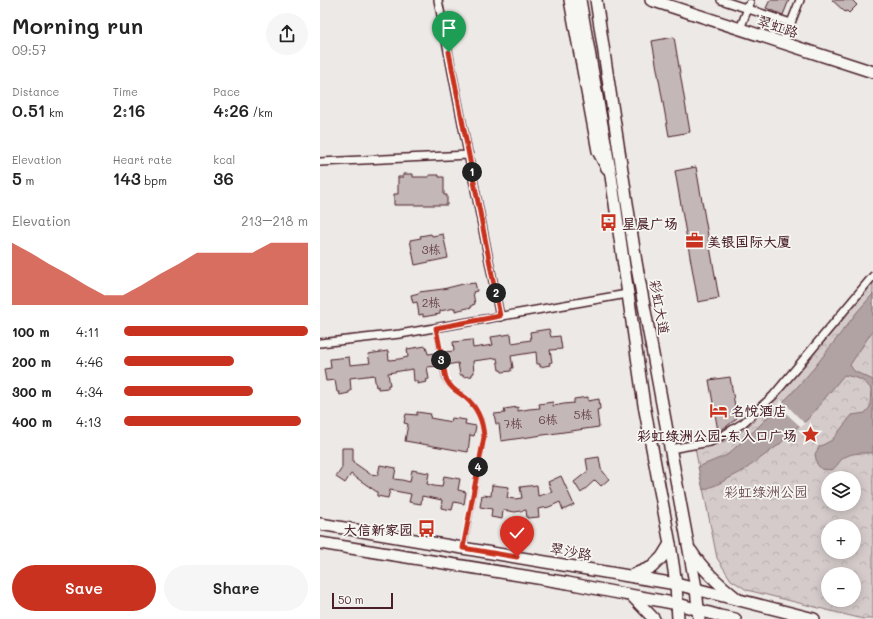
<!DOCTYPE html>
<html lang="en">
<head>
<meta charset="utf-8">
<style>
  :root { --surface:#fff; --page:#f6f6f6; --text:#222; --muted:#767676; --accent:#c8321e }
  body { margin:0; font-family:Mali,"LXGW WenKai TC",sans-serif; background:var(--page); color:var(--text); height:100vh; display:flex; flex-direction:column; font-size:15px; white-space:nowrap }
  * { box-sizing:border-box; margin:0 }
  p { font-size:13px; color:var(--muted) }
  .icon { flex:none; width:22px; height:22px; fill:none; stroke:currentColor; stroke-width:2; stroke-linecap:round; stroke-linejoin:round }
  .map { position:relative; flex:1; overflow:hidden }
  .side { display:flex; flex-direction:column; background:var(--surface); width:320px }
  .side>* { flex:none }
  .buttons { position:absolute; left:501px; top:471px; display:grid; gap:8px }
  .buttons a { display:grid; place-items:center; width:40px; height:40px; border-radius:50%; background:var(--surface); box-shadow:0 2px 10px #0003; font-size:20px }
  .scale { position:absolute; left:12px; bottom:10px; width:61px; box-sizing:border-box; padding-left:4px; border:2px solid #4a1f2b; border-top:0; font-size:11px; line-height:14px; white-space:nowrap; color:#4a1f2b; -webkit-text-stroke:3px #f6f6f2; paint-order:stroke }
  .pin { position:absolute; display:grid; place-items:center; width:34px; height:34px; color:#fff; margin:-41px -17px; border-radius:50% 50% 50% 0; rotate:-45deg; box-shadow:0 0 4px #0007 }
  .pin .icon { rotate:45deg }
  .km { position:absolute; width:20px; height:20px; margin:-10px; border-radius:50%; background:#222; color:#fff; font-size:11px; line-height:20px; text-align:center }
  .round { display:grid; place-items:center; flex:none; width:42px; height:42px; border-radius:21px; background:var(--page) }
  .headline { display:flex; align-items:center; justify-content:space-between; height:68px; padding:0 12px }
  h1 { font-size:22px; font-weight:600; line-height:30px }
  .metrics { display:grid; grid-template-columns:repeat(3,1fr); gap:6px; height:68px; padding:4px 12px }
  .metrics div { display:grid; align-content:center }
  .metrics b { font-size:17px; font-weight:600 }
  .metrics small { font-size:11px; font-weight:400 }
  .metrics p { font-size:11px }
  .chart { height:112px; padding:8px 12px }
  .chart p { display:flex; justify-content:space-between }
  .chart svg { width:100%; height:72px; margin-top:4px; fill:var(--accent); opacity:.7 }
  .cta { display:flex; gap:8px; margin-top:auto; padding:8px 12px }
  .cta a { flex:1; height:46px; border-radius:24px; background:var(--accent); color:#fff; font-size:16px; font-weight:600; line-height:46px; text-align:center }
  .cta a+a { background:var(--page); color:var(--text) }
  ul { padding:0 12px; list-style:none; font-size:13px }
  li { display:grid; grid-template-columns:64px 48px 1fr; align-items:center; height:30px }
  li i { height:10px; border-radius:5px; background:var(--accent) }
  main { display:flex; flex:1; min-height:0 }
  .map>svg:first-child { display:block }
</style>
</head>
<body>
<main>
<section class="side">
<div class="headline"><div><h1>Morning run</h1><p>09:57</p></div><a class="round"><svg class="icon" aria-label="share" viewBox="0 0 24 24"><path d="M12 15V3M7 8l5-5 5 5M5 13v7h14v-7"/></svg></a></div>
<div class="metrics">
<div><p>Distance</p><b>0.51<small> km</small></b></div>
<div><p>Time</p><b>2:16</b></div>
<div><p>Pace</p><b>4:26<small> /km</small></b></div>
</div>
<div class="metrics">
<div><p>Elevation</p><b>5<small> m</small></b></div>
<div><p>Heart rate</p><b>143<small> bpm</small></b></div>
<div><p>kcal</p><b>36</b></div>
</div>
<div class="chart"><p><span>Elevation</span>213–218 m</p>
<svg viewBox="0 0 160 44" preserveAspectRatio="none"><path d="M0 44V6L10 12L20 19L30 25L40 32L50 38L60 38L70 32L80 25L90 19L100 12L110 12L120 12L130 12L140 6L150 6L160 6V44z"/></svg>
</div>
<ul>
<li><b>100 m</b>4:11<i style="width:100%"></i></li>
<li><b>200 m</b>4:46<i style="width:60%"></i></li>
<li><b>300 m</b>4:34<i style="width:70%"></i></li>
<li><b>400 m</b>4:13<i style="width:96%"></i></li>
</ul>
<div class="cta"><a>Save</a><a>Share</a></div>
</section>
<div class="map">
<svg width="553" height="619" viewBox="0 0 553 619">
  <defs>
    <pattern id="park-crowns" width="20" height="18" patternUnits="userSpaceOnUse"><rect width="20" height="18" fill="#d4cbca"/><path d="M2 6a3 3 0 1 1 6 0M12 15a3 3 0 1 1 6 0" fill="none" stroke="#b8aeae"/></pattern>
  </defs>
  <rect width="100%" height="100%" fill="#ece9e6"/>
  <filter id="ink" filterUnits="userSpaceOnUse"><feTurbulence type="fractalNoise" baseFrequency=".025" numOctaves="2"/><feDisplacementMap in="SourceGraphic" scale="8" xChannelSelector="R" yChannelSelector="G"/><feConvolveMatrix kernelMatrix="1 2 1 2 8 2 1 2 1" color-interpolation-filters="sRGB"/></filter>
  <g filter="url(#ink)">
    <path fill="url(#park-crowns)" stroke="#8f757a" fill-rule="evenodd" d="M553,283V619H543L427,590L411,580L397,558L375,448L394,445L413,438L432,423L471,381ZM508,478H534V504H508ZM508,526H534V552H508ZM508,574H534V600H508Z"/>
    <path fill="#b1a2a3" stroke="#886e73" d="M553,294V330L530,365L534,371L553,380V453C542,453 529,452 521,460C518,464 516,467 512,470L501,469L497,464L495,454L499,447L512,440L532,415L545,413L550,407L551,389C543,378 537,378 524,375L487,420L472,431L460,444L423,471L396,485L383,490L378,467L407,455L436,429L472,393L494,368L537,312Z"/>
    <path fill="#ece9e6" d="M462,400L485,424L481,427L457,405Z"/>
    <g fill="#c4b7b7" stroke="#4a1f2b">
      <path d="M450,0H469L463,15L446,8Z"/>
      <path d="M512,0H532L537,5L529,13L527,11L525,12Z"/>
      <path d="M354,37L370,132L349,136L332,41Z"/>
      <path d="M376,167L399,298L378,302L355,171Z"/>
      <path d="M83,174H93V177H109V175H119V177H124V195H127V205H74V194H78V177H83Z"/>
      <path d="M111,234L112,236L123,234L128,258L95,265L90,240L101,238L100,236Z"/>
      <path d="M147,283V284L155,283L157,291L153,292L155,304L152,305V307L135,311V308L120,311V314L103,317V314L99,315L97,302L93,303L91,295L99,293V292L123,289Z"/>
      <path d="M229,329L231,337L240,336L242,349L230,350L232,362L229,363L230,365L220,367V364H217L216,352L191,356L193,368H191V371L182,372L181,370H179L177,358L153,361L154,373L152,374V376L143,377V375H140L138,363L126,365L124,352L134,351L133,342L152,340L153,348L173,345L171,337L191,334L192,343L211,340L210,332Z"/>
      <path d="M106,346L108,354L117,353L119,366L107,367L109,379L106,380L107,382L97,384V381H94L93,369L80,371L68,373L70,385H68V388L58,389V386L56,387L54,375L30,378L31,390L29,391V393L20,395L19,392H17L15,380L6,381L4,369L11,368L10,359L29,357L30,365L50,363L48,354L68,351L69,360L79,359L88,357L87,349Z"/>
      <path d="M410,377L417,418L406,427L398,431L389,380Z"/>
      <path d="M268,397V401L279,399L280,409L277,410L279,427L181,441L179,424H176L174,414L185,413L184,409L198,407V411L209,409L220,408L219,404L233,402V406L244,404L254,403V399Z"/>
      <path d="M97,412L111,414L110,418L121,420L131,422L132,418L146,420L145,424L156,426L154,436L150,435L148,452L85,441L88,424L84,423L86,414L97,415Z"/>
      <path d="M22,448H33V462L50,474L58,475L60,465L76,468L74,479L82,480L90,482L92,470L109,473L107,484L114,486L122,487L124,476L140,479L138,490L146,492L144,504L134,502L132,510L121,508L122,500L102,496L101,504L89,502L91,494L80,492L70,490L68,498L57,496V492L31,474L25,483L16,477L22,468Z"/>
      <path d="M279,457L281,469L289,479L281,486L275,480L261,493L254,482L268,471L266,459Z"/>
      <path d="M241,476L254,505L243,510L240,502L229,507L218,509L219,517L207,518L206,510L195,512L183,510L182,519L171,517L172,509L160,507L162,495L171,496L172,485L189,487L187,498L195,499L202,498L200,487L217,485L218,496L232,492L228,482Z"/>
    </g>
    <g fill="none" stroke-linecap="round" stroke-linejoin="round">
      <defs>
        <path id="lane" d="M116,328L125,379C132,390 137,391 146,398C158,408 163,422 164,437L144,547"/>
        <g id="street">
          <path d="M118,0L180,317"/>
          <path d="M401,0L471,23"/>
          <path d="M420,29L430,3"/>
          <path d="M463,43L480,0"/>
          <path d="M0,162L149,155"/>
          <path d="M0,343L80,334L307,294"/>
          <path d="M350,449L390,442L407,433L423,423L453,396L553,276"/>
        </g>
        <g id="secondary">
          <path d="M250,0L278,151L287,168"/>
          <path d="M260,0L291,176L324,405L350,544L356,584L358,619"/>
          <path d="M276,0L316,262L376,588L379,619"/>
          <path d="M331,0L553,72"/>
          <path d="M0,524L356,584L494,619"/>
          <path d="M0,543L248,583L288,591L358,604L400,616L415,619"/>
          <path d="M371,551C383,570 399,584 416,598"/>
          <path d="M310,576L332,567L342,557L350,544"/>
          <path d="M312,596L334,619"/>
        </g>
      </defs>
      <use href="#lane" stroke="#4a1f2b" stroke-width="6"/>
      <use href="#street" stroke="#4a1f2b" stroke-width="10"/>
      <use href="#secondary" stroke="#4a1f2b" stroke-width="14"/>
      <use href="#lane" stroke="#f6f6f2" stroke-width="3.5"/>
      <use href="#street" stroke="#f6f6f2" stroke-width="7"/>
      <use href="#secondary" stroke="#f6f6f2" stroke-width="11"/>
    </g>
  </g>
  <g fill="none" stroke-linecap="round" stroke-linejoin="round" filter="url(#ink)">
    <defs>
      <path id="route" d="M129,52L180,316L116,328L126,379C132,390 137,391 146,398C158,408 163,422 164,437L143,548L197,557"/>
    </defs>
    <use href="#route" stroke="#fff" stroke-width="8"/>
    <use href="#route" stroke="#c8321e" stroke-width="5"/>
  </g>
  <defs>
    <symbol id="bus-bare" viewBox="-9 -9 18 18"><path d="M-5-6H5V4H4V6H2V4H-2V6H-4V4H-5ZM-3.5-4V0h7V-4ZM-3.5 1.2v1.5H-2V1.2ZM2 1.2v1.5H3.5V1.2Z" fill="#c8321e" stroke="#f6f6f2" stroke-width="2.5" paint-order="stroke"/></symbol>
    <symbol id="office-bare" viewBox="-9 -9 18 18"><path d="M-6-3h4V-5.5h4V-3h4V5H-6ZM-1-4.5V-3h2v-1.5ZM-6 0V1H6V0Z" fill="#c8321e" stroke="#f6f6f2" stroke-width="2.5" paint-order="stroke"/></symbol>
    <symbol id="hotel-bare" viewBox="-9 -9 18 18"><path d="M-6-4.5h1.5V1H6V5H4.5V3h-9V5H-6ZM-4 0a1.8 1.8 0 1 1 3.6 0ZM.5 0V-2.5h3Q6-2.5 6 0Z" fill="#c8321e" stroke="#f6f6f2" stroke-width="2.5" paint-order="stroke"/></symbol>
    <symbol id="sight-bare" viewBox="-9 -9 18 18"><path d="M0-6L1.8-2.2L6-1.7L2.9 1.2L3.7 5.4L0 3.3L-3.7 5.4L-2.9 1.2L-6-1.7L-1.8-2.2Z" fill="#c8321e" stroke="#f6f6f2" stroke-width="2.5" paint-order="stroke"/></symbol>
  </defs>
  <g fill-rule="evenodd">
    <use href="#bus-bare" x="276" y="210" width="25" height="25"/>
    <use href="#office-bare" x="362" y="228" width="25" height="25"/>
    <use href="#hotel-bare" x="386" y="398" width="25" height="25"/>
    <use href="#sight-bare" x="478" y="422" width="25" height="25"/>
    <use href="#bus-bare" x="94" y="516" width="25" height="25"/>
  </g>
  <g text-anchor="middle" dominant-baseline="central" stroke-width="3.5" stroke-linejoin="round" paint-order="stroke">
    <g font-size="12" fill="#68454e">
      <text x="111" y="249">3栋</text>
      <text x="111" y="302">2栋</text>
      <text x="263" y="414">5栋</text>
      <text x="228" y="419">6栋</text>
      <text x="193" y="423">7栋</text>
    </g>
    <g font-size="14" fill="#4a1f2b" stroke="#f6f6f2">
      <text transform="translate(458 26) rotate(18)">翠虹路</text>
      <text transform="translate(340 307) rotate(80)">彩虹大道</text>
      <text transform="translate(251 551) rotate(10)">翠沙路</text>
    </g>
    <g font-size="14" font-weight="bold" fill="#4a1f2b" stroke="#f6f6f2" text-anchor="start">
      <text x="302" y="223">星晨广场</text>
      <text x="387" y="241">美银国际大厦</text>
      <text x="411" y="410">名悦酒店</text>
      <text x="477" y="435" text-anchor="end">彩虹绿洲公园-东入口广场</text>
      <text x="93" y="529" text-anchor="end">大信新家园</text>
    </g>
    <g font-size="14" fill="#6c4a53" stroke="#f6f6f2">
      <text x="446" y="491">彩虹绿洲公园</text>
    </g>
  </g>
</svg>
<div class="buttons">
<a><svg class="icon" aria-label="layers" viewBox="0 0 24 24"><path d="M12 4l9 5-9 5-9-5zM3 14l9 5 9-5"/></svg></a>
<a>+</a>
<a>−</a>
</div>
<div class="scale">50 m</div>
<div class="pin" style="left:129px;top:52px;background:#1e9e55"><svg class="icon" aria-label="arrive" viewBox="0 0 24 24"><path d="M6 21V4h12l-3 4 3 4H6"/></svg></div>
<div class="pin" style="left:197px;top:557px;background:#d93025"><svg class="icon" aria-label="check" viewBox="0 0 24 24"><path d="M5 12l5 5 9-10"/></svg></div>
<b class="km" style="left:152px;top:172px">1</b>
<b class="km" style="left:176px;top:293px">2</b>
<b class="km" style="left:121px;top:360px">3</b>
<b class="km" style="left:158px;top:467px">4</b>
</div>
</main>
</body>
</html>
